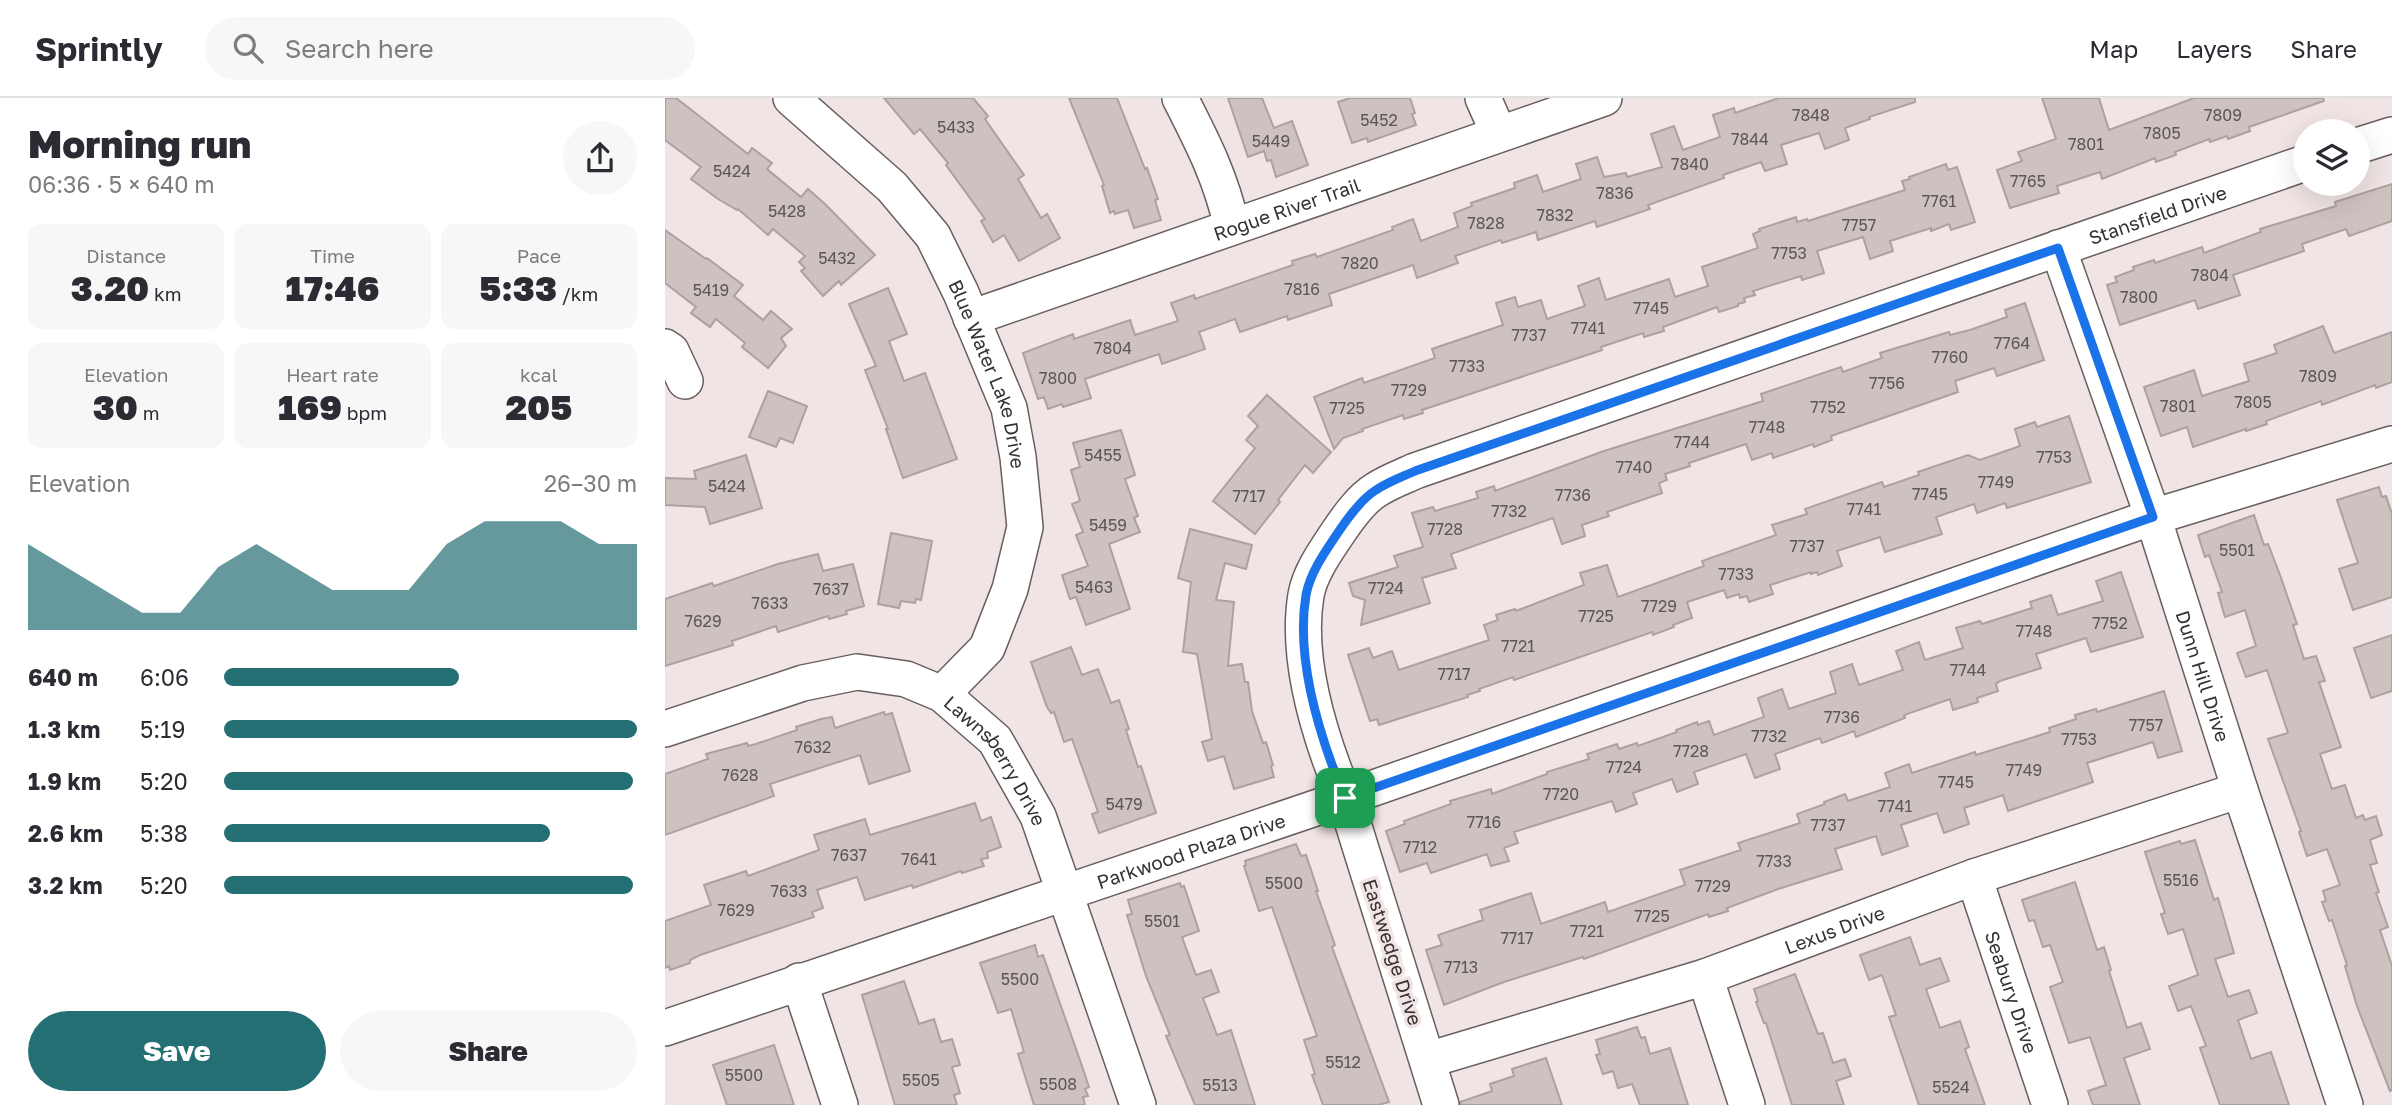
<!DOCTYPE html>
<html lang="en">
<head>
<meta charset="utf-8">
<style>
  :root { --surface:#fff; --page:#f7f7f7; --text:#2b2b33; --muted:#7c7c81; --line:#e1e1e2; --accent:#246f74 }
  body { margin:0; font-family:"Golos Text",sans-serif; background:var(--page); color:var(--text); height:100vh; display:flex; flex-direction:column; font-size:26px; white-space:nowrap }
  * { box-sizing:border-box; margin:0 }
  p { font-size:23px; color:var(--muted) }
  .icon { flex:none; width:38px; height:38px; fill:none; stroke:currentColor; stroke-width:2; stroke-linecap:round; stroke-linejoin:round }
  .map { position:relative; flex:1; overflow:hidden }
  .side { display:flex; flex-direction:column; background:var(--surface); width:665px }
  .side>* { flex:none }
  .tools { position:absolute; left:1628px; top:21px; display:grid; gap:14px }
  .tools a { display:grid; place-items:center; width:77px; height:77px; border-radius:50%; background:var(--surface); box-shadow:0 7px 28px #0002; font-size:35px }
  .pin { position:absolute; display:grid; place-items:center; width:60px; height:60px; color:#fff; margin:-30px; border-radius:14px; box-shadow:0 4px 10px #0006 }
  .round { display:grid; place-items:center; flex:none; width:74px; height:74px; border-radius:37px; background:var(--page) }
  .summary { display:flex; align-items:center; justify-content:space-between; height:119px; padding:0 28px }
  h1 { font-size:38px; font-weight:800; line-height:52px }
  .metrics { display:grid; grid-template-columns:repeat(3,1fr); gap:10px; height:119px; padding:7px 28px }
  .metrics div { display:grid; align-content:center; border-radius:14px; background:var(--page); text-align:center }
  .metrics b { font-size:35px; font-weight:800 }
  .metrics small { font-size:19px; font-weight:400 }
  .metrics p { font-size:19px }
  .chart { height:196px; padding:14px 28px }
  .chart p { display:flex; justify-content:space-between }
  .chart svg { width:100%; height:126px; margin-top:7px; fill:var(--accent); opacity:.7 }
  .button { display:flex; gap:14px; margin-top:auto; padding:14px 28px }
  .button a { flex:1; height:80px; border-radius:42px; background:var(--accent); color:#fff; font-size:28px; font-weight:800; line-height:80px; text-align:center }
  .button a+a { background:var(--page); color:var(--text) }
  ul { padding:0 28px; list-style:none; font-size:23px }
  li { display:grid; grid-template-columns:112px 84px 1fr; align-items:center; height:52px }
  li i { height:18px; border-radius:9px; background:var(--accent) }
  header { display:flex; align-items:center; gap:42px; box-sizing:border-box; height:98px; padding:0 35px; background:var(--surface); border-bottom:2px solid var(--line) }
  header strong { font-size:33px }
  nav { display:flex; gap:38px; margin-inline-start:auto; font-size:24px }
  .search { width:490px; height:63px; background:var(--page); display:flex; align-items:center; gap:18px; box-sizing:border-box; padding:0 24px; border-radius:38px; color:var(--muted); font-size:26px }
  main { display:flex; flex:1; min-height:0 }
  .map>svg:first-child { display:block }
</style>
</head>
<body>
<header>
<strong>Sprintly</strong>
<div class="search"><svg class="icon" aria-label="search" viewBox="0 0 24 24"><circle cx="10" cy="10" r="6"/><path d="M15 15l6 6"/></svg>Search here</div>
<nav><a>Map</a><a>Layers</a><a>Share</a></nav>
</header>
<main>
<section class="side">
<div class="summary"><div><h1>Morning run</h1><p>06:36 · 5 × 640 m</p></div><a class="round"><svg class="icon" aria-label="share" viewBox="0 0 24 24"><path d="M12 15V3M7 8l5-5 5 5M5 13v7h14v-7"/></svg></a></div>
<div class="metrics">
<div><p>Distance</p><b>3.20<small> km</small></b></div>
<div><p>Time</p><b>17:46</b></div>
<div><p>Pace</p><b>5:33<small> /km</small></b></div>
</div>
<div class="metrics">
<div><p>Elevation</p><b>30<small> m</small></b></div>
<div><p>Heart rate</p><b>169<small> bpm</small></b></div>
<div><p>kcal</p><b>205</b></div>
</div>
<div class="chart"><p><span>Elevation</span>26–30 m</p>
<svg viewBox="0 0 160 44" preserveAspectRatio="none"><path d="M0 44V14L10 22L20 30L30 38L40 38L50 22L60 14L70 22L80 30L90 30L100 30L110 14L120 6L130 6L140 6L150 14L160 14V44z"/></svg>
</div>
<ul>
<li><b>640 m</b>6:06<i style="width:57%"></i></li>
<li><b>1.3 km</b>5:19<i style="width:100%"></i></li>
<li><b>1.9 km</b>5:20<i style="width:99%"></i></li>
<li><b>2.6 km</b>5:38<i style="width:79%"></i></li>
<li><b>3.2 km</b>5:20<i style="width:99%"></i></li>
</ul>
<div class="button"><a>Save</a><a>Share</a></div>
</section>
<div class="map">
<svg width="1727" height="1007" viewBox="0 0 1727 1007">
  <rect width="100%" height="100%" fill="#f0e4e4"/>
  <g fill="#cec2c1" stroke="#aca1a0" stroke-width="2">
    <path d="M0,0H11L83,56L87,50L107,65L102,71L136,99L143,91L161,107L210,157L176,187L174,183L158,198L136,173L140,170L134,164L140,158L108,131L103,137L73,111L72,112L53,101L26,81L36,69L0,42Z"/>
    <path d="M219,0H308L323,18L320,21L359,77L353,81L376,120L382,116L395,140L354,163L339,137L328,144L316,123L320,121L281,67L283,65L255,31L249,36Z"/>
    <path d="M404,0H452L480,71L482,70L493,101L490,102L496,122L469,130L463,112L450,116L449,113L445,115L437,88L439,87Z"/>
    <path d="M563,0H597L609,30L627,23L643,67L611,79L606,62L602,63L599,53L583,59Z"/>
    <path d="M685,0H745L750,15L747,16L751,27L703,44L702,40L687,45L673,4Z"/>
    <path d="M1114,0H1250V4L1204,19L1205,21L1180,30L1184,42L1160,51L1154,35L1116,47L1122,66L1100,73L1096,64L1058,77L1059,80L983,107L985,111L932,129L930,123L873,142L871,134L837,145L836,142L790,158L793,165L752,180L748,167L664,196L667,207L623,222L622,218L575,234L570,221L534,234L540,251L497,266L494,256L420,281L426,300L398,309L397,306L383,311L379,299L373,301L358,255L408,236L409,241L465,222L470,237L513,223L506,205L529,197L530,201L628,167L627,163L650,156L652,159L728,132L727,129L748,121L756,143L793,129L789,115L807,108L806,105L850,90L849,85L872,77L878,94L916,81L911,66L932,59L939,79L961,75L962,79L997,69L986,36L1009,28L1018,52L1055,39L1048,17L1069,10L1070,15Z"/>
    <path d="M1377,0H1434L1444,32L1529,0H1658L1659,3L1584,29L1585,33L1563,41L1562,38L1545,44L1544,41L1510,54L1511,57L1491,64L1490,60L1437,81L1435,74L1392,88L1394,95L1345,110L1332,72L1357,63L1353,54L1391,41Z"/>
    <path d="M1281,66L1283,72L1292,69L1310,124L1286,132L1284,126L1266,133V130L1225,143L1228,153L1205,161L1198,139L1152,153L1159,175L1137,182L1136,178L1088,193L1090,197L1079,200L1080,204L1073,206V208L1054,214L1052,209L998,229L999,233L979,239L978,235L936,249L937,252L757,312L758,315L739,321L738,317L697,331L698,333L678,340L669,351L649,299L697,280L699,285L770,260L767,251L838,227L831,205L850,199L853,209L876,202L882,221L920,208L913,188L934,180L941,202L1004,181L1010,199L1043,188L1037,169L1093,150L1088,136L1095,133L1094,131L1131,119L1132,124L1142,121L1143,123L1240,92L1237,83L1245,81L1244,79Z"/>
    <path d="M1727,86V123L1684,138L1681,131L1637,146L1639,153L1568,177L1575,197L1533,211L1530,202L1455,227L1442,187L1452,184L1450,179L1469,172L1468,169L1489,162L1490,165L1537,149L1539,155L1596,134L1595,131L1671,108L1670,104Z"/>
    <path d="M0,132L41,161L42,160L78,187L69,198L98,222L106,213L127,231L116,240L121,248L103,270L77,249L80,245L51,221L45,229L26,215L31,209L0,185Z"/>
    <path d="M223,190L242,236L224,243L239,283L260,275L292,361L238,380L221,331H223L200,272L211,268L184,206Z"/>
    <path d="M1360,205L1379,262L1332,278L1329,270L1290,283L1293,294L1166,338L1167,342L1149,349L1148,346L1108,360L1107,355L1087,362L1081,346L1024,365L1025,368L1000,376L1002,382L994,385L997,395L942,414L944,418L917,427L920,438L897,446L888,420L786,456L791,470L757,480L765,505L696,527L700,502L688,498L684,485L733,469L729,458L758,449L747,415L768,409L770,413L813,400L811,394L829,388L830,393L939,353L1098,303L1096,296L1176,269L1178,274L1217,260L1215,255L1284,234L1285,237L1305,232L1342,219L1340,212Z"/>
    <path d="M1658,228L1669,255L1727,234V284L1711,290L1710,287L1657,307L1656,303L1601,323L1602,326L1581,333V331L1528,349L1522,329L1496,338L1479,289L1529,272L1537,298L1584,283L1579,266L1612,255L1609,247Z"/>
    <path d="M103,293L142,308L128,345L115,340L111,349L84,339Z"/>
    <path d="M602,297L666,354L648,375L640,367L613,402L615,404L590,436L548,403L590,350L581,342L593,328L583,318Z"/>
    <path d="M1404,318L1426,384L1342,410L1340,405L1312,415L1309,406L1271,419L1277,436L1220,454L1215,439L1172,453L1177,468L1153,477L1152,474L1146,476V474L1105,487L1108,496L1084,504L1082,498L1075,500L1074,496L1062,500L1059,492L1022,504L1027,520L1008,527L1009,529L988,537L987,534L849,582L848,579L814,591L815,593L802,597L803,599L714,627L712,621L705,623L683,557L704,550L708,560L727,553L734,572L824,542L819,527L833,522L831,517L850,511L851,513L919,487L915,475L942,467L953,499L1039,468L1037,463L1111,437L1107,427L1142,416L1140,411L1217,384L1219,389L1254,377L1253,374L1303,357L1315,362L1355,348L1350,331L1370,324L1372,329Z"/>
    <path d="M456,332L470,377L460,381L473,418L469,420L475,434L444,446L465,511L421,527L411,499L405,501L397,477L423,468L411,437L418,434L407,406L415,403L406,372L415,369L408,345Z"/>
    <path d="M81,357L97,410L45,426L40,409L0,407V380L31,381L29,373Z"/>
    <path d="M1714,389L1717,399L1721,398L1727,416V499L1688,512L1674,471L1693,465L1672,402Z"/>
    <path d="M1589,417L1599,447L1603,446L1615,477L1632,526L1628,527L1639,561L1651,558L1660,583L1654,584L1676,649L1655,656L1667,691L1680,687L1691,720L1698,717L1700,722L1711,718L1717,737L1705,742L1712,765L1705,767L1714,794L1711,795L1723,829L1715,832L1727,868V992L1725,993L1692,908L1680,868L1682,867L1667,822L1664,823L1657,804L1661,803L1658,793L1675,787L1662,751L1642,758L1634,734L1636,733L1603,641L1623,635L1602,572L1581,579L1572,555L1591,548L1580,512L1560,519L1553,495L1557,494L1544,457L1540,459L1533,437Z"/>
    <path d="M525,431L587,447L581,471L560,465L551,502L569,504L563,568L577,566L580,584H583L587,613L598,645L601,644L608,667L606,668L609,679L569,691L559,658L543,663L537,644L547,641L532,556L518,554L526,484L513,480Z"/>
    <path d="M226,435L267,443L256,502L251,501L250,505L236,503L234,510L213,506Z"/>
    <path d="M153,456L158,473L188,466L199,508L181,513L182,516L164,521L163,518L113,534L111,528L67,543L68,547L0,568V501L47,485L49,488L113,466Z"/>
    <path d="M1456,474L1478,539L1426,554L1421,540L1371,556L1376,570L1335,583L1331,586L1333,593L1312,600L1313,604L1288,612L1285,601L1239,617L1240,620L1191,639L1189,633L1157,645L1155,640L1110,656L1115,671L1090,680L1081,656L1029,674L1033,686L1012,694L1007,681L968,695L972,706L951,714L947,703L849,734L853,745L839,750L844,763L826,768L822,756L766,775L762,765L735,774L721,733L740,726L739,723L786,706L785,703L826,691L827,696L882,676V674L924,661L922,656L952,646L954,651L972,645L973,648L1012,634L1011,632L1032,624L1033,627L1044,623L1049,637L1099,619L1093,600L1117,591L1124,611L1171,595L1165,574L1187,566L1194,587L1238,572L1231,553L1254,544L1260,562L1298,550L1291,530L1315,523L1317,526L1367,510L1365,504L1386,497L1393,517L1438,503L1431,483Z"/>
    <path d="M1727,537V593L1706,600L1689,550Z"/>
    <path d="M406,549L417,577L433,571L446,605L454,602L464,631L461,632L473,669L476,668L491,715L434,735L427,716L433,714L407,641L399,644L389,614L386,615L382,609L366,564Z"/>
    <path d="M1499,593L1517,653L1493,660L1488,644L1422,665L1428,684L1343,713L1338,697L1299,710L1304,726L1279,735L1272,715L1236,727L1243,748L1217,757L1211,738L1170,751L1177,771L1113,791L1062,810L1063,813L1044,819L1043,816L919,861L918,859L839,884L779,907L761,852L777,847L773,837L818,822L815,812L866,795L876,826L940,804L943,814L1020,787L1015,772L1076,752L1073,745L1135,725L1132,716L1160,706L1159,704L1180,696L1183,703L1225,689L1220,675L1244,666L1247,675L1310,654L1311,657L1385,634L1384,630L1411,621L1410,617L1431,611L1432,614Z"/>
    <path d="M219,614L220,617L227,615L245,673L204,686L195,657L105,686L109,698L0,737V676L43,661L41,656L82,645L83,648L91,646L132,632L131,629L156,621L167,619L170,630Z"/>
    <path d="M310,705L316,723L326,719L336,749L322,754L323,760L316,761L319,768L297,775L296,773L248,790L247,787L200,802L192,779L152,792L158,810L147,814L149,819L35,857L25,862V865L5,872L4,868L0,870V823L46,807L39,787L81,773L83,778L154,752L149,737L200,721L205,737Z"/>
    <path d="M1530,742L1549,802L1553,800L1569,855L1550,861L1563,899L1584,892L1592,915L1573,922L1586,961L1606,954L1624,1007H1555L1535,950L1541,948L1526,908L1513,913L1504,888L1533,877L1518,831L1503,836L1496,816L1500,815L1480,754L1515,743L1516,746Z"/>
    <path d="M631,746L636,758L641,757L653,793H651L670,847L667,849L724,1004L713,1007H658L653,993L647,977L650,976L639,942L652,938L607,809L594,813L579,768L581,767L580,763Z"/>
    <path d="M1410,784L1432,852L1439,849L1446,872L1444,873L1462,930L1476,925L1485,951L1459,960L1475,1007H1428L1423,993L1441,987L1425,939L1404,945L1385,889L1398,884L1385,847L1378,849L1369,822L1364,823L1357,802Z"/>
    <path d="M515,785L516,789L519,788L534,833L517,839L531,877L546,872L554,894L538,900L552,937L566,932L590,1007H530L501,938L505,937L481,878L462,817L467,816L463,802Z"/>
    <path d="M1245,839L1255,867L1275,860L1284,883L1261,891L1275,930L1295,923L1304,949L1300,951L1320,1007H1254L1224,919L1231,917L1217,877L1204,882L1195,857Z"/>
    <path d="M370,847L373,859L378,857L417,968L424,989L420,991L423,998L418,999L420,1007H369L353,956L359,954L346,911L333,915L315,865Z"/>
    <path d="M1130,876L1153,936L1158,935L1168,965L1180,961L1186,978L1171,983L1179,1007H1127L1101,925H1099L1091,904L1093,903L1089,891Z"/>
    <path d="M239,883L254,926L269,921L276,944L287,941L295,967L287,969L295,995L289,997L292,1007H230L197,897Z"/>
    <path d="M972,929L976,940L980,939L985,956L1005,950L1023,1007H975L967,986L953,990L948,973L938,976L931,957L935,956L931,942Z"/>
    <path d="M109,947L129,1007H62L48,967Z"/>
    <path d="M881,960L897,1007H796L795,1004L827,993L825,986L849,978L847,971Z"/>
  </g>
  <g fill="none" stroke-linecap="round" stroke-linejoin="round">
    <defs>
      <g id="minor">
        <path id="s1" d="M126,0L227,89L268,138L296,195L344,310L353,359L360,429L345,491L322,550L277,596"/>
        <path d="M515,0C538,45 556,80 567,129"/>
        <path d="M818,0L834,36"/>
        <path d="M1692,48L1727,37"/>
        <path id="s2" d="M1393,150L1488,419L1575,692L1680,1007"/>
        <path id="s3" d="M306,220L939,0"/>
        <path d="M0,249L6,253L20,283"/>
        <path id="s4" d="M0,631L138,585L192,574L241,581L277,596L330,642L373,718L473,1007"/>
        <path id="s5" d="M1309,779L1385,1007"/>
        <path d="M1040,879L1082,1007"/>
        <path d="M134,883L175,1007"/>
        <path id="s6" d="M0,930L680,700L1488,419L1727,346"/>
        <path id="s7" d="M763,962L1040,879L1309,779L1575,692"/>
        <path id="s8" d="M776,1007L680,700C655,640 630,563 641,497C645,475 660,454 672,436C682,421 696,401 711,392C723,384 737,379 750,373L1640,65"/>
      </g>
    </defs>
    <use href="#minor" stroke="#695f5e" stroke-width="38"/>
    <use href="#minor" stroke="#fff" stroke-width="35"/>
  </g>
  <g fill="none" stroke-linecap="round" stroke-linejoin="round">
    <defs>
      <path id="route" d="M1393,150L1488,419L680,700C655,640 630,563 641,497C645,475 660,454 672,436C682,421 696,401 711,392C723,384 737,379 750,373Z"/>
    </defs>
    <use href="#route" stroke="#fff" stroke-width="14"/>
    <use href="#route" stroke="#1a73e8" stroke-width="9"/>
  </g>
  <g text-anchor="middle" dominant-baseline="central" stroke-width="7" stroke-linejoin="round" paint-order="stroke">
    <g font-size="16" fill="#5c5655">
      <text x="1146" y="17">7848</text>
      <text x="1558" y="17">7809</text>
      <text x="714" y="22">5452</text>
      <text x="291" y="29">5433</text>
      <text x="1497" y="35">7805</text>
      <text x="1085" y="41">7844</text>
      <text x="606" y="43">5449</text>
      <text x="1421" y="46">7801</text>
      <text x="1025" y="66">7840</text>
      <text x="67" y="73">5424</text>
      <text x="1363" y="83">7765</text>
      <text x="950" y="95">7836</text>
      <text x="1274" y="103">7761</text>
      <text x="122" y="113">5428</text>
      <text x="890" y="117">7832</text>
      <text x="821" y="125">7828</text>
      <text x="1194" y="127">7757</text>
      <text x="1124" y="155">7753</text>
      <text x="172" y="160">5432</text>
      <text x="695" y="165">7820</text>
      <text x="1545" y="177">7804</text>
      <text x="637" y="191">7816</text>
      <text x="46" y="192">5419</text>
      <text x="1474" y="199">7800</text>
      <text x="986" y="210">7745</text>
      <text x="923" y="230">7741</text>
      <text x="864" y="237">7737</text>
      <text x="1347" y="245">7764</text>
      <text x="448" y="250">7804</text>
      <text x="1285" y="259">7760</text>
      <text x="802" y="268">7733</text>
      <text x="1653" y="278">7809</text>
      <text x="393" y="280">7800</text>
      <text x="1222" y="285">7756</text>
      <text x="744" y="292">7729</text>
      <text x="1588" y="304">7805</text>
      <text x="1513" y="308">7801</text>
      <text x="1163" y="309">7752</text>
      <text x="682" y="310">7725</text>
      <text x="1102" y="329">7748</text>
      <text x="1027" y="344">7744</text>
      <text x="438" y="357">5455</text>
      <text x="1389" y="359">7753</text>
      <text x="969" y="369">7740</text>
      <text x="1331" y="384">7749</text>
      <text x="62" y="388">5424</text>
      <text x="1265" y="396">7745</text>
      <text x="908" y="397">7736</text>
      <text x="584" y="398">7717</text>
      <text x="1199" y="411">7741</text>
      <text x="844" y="413">7732</text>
      <text x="443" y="427">5459</text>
      <text x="780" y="431">7728</text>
      <text x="1142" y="448">7737</text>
      <text x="1572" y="452">5501</text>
      <text x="1071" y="476">7733</text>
      <text x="429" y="489">5463</text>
      <text x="721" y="490">7724</text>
      <text x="166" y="491">7637</text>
      <text x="105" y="505">7633</text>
      <text x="994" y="508">7729</text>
      <text x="931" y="518">7725</text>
      <text x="38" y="523">7629</text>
      <text x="1445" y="525">7752</text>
      <text x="1369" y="533">7748</text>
      <text x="853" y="548">7721</text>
      <text x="1303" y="572">7744</text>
      <text x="789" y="576">7717</text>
      <text x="1177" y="619">7736</text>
      <text x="1481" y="627">7757</text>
      <text x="1104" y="638">7732</text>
      <text x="1414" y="641">7753</text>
      <text x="148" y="649">7632</text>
      <text x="1026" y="653">7728</text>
      <text x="959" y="669">7724</text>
      <text x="1359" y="672">7749</text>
      <text x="75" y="677">7628</text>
      <text x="1291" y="684">7745</text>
      <text x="896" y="696">7720</text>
      <text x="459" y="706">5479</text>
      <text x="1230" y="708">7741</text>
      <text x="819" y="724">7716</text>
      <text x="1163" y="727">7737</text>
      <text x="755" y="749">7712</text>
      <text x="184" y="757">7637</text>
      <text x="254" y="761">7641</text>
      <text x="1109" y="763">7733</text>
      <text x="1516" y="782">5516</text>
      <text x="619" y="785">5500</text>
      <text x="1048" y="788">7729</text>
      <text x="124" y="793">7633</text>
      <text x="71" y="812">7629</text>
      <text x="987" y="818">7725</text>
      <text x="497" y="823">5501</text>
      <text x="922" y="833">7721</text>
      <text x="852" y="840">7717</text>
      <text x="796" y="869">7713</text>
      <text x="355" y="881">5500</text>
      <text x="678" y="964">5512</text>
      <text x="79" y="977">5500</text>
      <text x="256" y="982">5505</text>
      <text x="393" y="986">5508</text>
      <text x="555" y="987">5513</text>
      <text x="1286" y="989">5524</text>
    </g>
    <g font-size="19" fill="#363231" stroke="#f0e4e4">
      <text stroke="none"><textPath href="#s3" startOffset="334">Rogue River Trail</textPath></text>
      <text stroke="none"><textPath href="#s8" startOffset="1488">Stansfield Drive</textPath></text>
      <text stroke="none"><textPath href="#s1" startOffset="348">Blue Water Lake Drive</textPath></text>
      <text stroke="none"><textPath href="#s2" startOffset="452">Dunn Hill Drive</textPath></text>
      <text stroke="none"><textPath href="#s4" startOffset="376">Lawnsberry Drive</textPath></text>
      <text stroke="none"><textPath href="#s6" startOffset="555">Parkwood Plaza Drive</textPath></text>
      <text stroke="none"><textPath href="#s7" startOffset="427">Lexus Drive</textPath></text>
      <text transform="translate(728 854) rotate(72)">Eastwedge Drive</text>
      <text stroke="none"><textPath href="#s5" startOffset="121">Seabury Drive</textPath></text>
    </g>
  </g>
</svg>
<div class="tools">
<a><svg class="icon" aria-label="layers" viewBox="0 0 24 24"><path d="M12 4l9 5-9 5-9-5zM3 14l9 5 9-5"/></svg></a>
</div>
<div class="pin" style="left:680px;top:700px;background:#1e9e55"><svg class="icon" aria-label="arrive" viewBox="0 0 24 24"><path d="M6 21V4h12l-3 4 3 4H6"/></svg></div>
</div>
</main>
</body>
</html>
